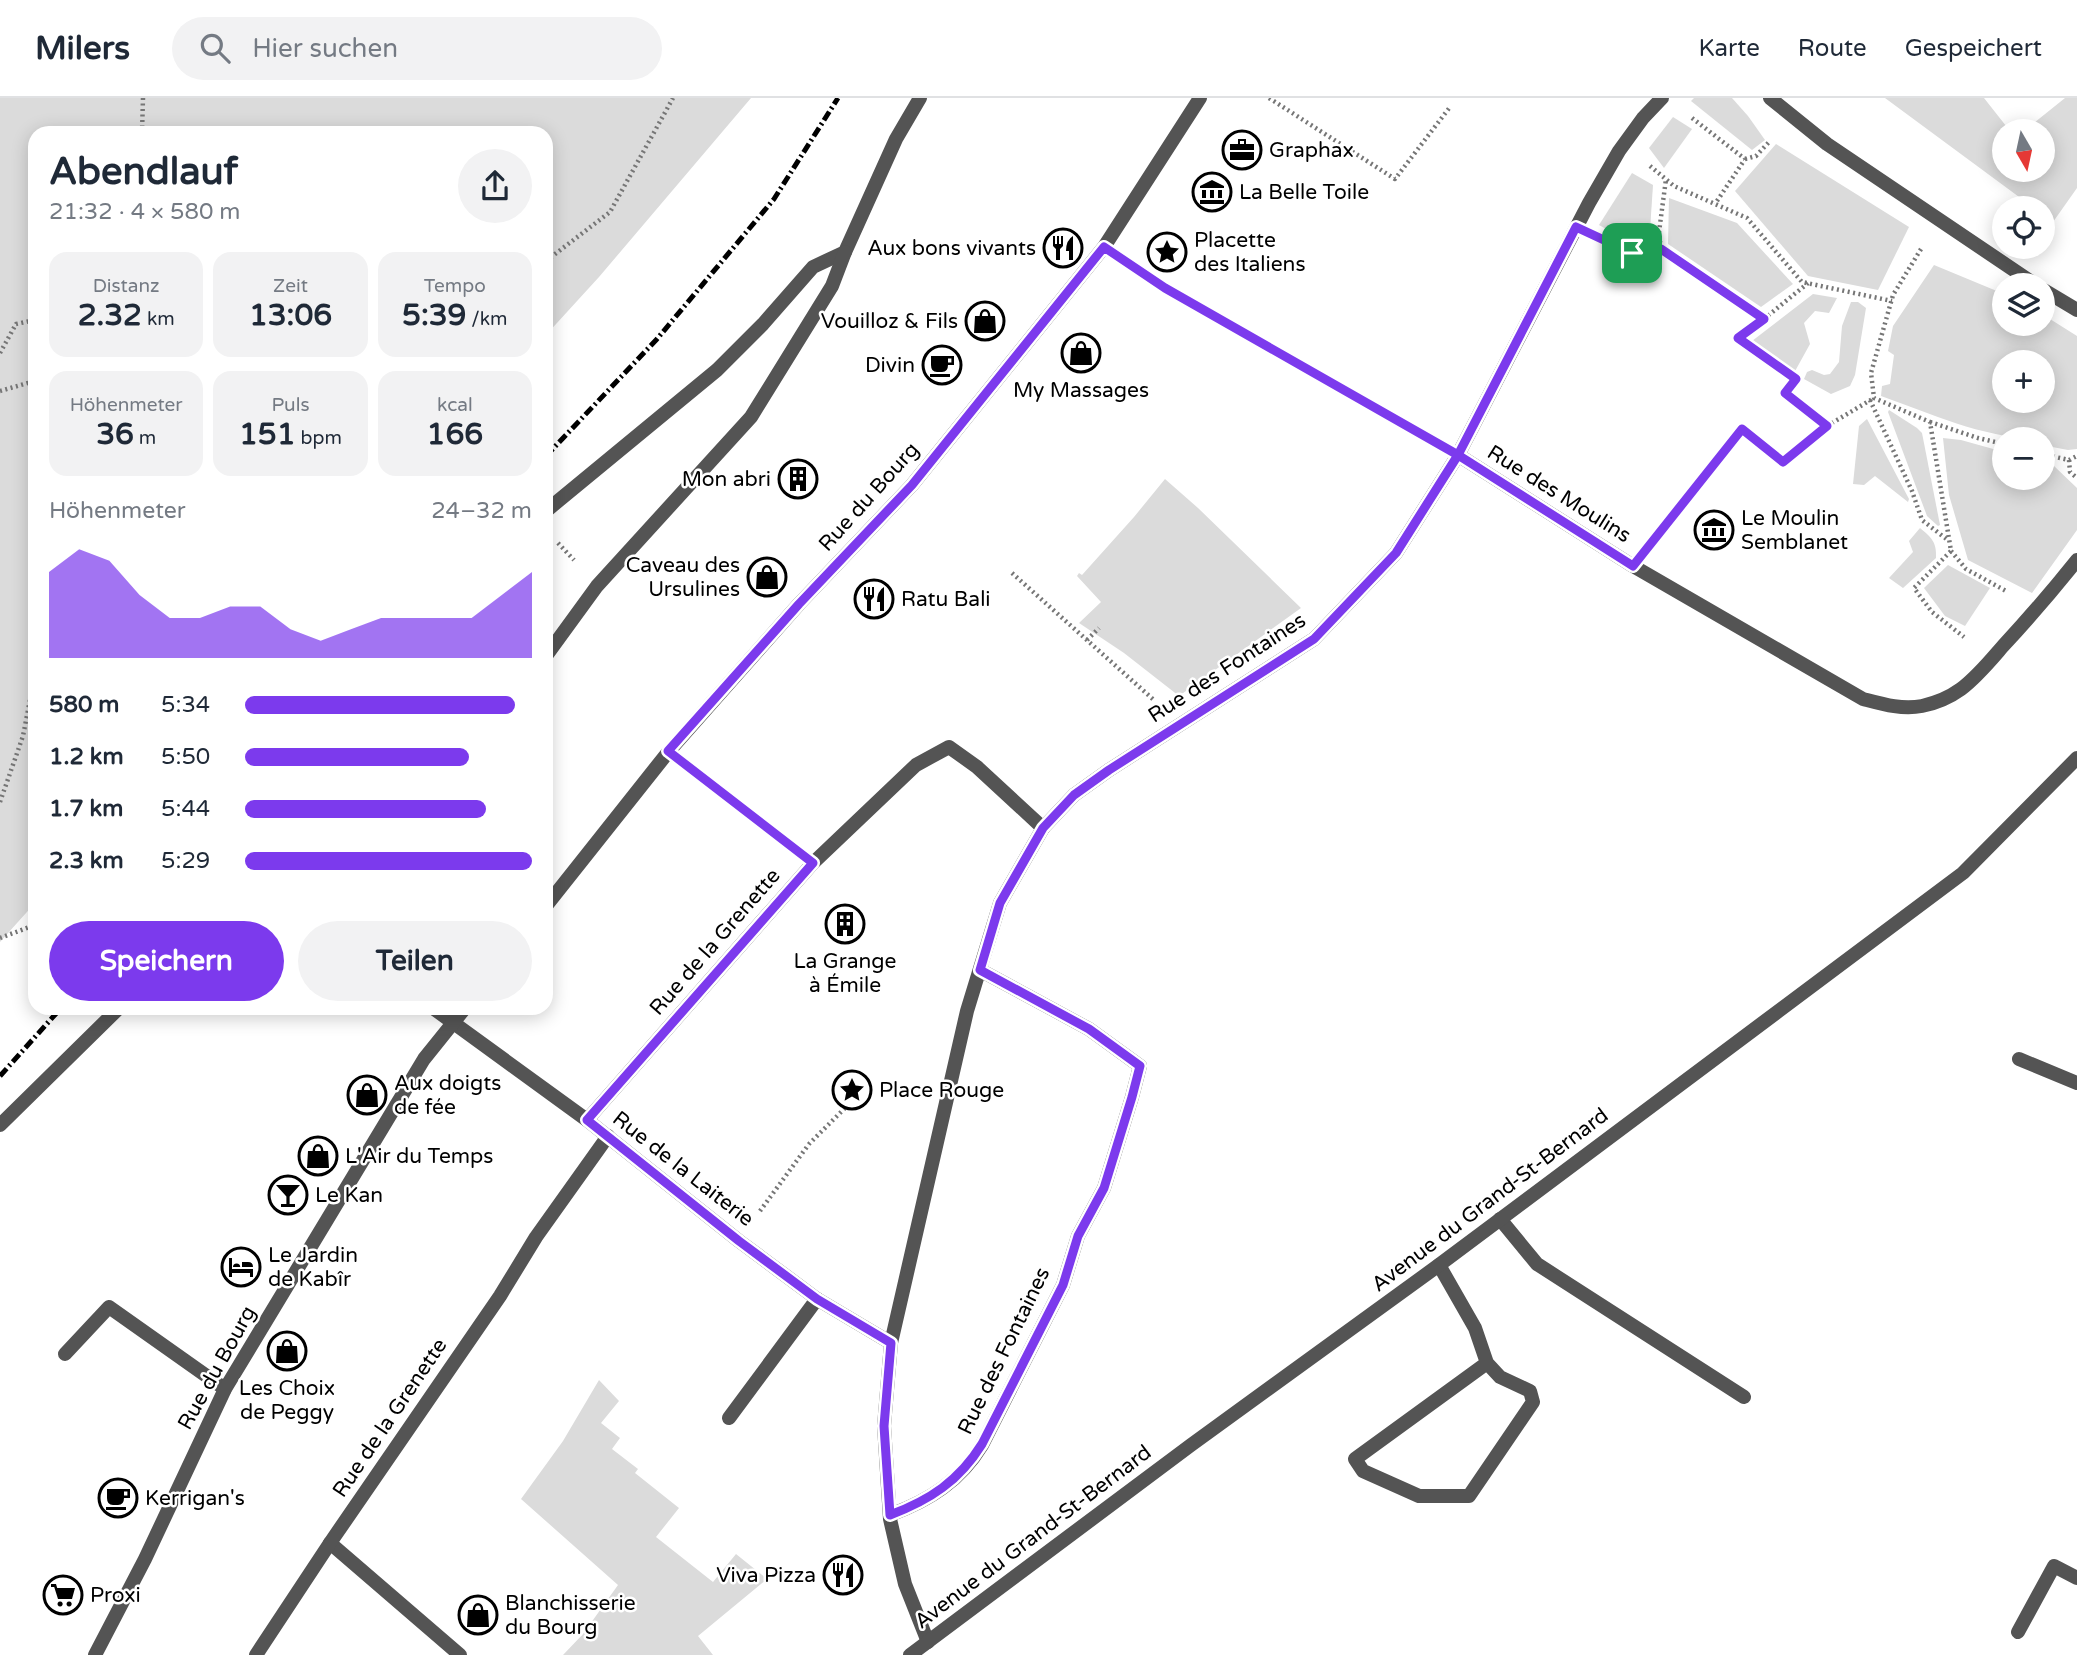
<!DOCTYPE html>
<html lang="de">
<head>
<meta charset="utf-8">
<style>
  :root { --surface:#fff; --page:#f2f2f3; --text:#1f2937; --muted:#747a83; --line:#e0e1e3; --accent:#7c3aed }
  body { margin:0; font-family:"Varela Round",sans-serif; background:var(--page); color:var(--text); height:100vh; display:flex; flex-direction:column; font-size:26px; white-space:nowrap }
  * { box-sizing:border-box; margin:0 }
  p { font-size:23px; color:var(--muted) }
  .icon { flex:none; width:38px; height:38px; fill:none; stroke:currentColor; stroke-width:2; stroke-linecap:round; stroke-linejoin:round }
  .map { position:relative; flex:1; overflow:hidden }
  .panel { position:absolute; left:28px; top:28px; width:525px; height:889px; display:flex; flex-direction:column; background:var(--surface); border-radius:21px; box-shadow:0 4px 18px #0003 }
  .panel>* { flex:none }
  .needle { width:46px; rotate:171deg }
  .tools { position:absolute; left:1992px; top:21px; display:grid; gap:14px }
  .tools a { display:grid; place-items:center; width:63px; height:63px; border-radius:50%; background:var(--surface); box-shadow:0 4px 18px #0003; font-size:35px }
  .pin { position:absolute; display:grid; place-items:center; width:60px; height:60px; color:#fff; margin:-30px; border-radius:14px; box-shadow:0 4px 10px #0006 }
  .round { display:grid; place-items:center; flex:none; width:74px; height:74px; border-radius:37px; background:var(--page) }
  .summary { display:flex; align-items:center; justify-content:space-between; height:119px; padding:0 21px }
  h1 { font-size:38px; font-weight:700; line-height:52px }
  .metrics { display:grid; grid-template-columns:repeat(3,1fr); gap:10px; height:119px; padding:7px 21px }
  .metrics div { display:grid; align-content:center; border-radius:18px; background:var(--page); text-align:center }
  .metrics b { font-size:30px; font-weight:700 }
  .metrics small { font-size:19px; font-weight:400 }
  .metrics p { font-size:19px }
  .chart { height:196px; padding:14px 21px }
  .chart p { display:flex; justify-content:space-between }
  .chart svg { width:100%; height:126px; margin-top:7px; fill:var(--accent); opacity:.7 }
  .cta { display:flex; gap:14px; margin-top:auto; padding:14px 21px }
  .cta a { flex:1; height:80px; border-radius:42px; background:var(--accent); color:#fff; font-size:28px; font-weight:700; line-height:80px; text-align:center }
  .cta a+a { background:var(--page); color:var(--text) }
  ul { padding:0 21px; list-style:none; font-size:23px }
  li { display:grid; grid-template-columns:112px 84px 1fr; align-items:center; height:52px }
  li i { height:18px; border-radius:9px; background:var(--accent) }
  header { display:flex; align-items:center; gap:42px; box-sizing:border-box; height:98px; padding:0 35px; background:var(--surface); border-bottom:2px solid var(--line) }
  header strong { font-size:33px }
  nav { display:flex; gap:38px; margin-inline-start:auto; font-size:24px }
  .search { width:490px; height:63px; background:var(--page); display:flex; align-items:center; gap:18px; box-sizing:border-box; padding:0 24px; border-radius:38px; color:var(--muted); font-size:26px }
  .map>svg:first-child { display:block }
</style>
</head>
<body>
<header>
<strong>Milers</strong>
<div class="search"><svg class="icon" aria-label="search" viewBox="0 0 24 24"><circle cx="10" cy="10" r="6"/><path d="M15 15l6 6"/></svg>Hier suchen</div>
<nav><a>Karte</a><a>Route</a><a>Gespeichert</a></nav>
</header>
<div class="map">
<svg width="2077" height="1557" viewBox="0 0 2077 1557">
  <rect width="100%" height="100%" fill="#fff"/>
  <g fill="#dbdbdb" fill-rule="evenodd">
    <path d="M0,0H751L599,179L546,237V35H35V805L0,844Z"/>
    <path d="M1694,0H1732L1748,18L1765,42L1752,52L1691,3Z"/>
    <path d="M1885,0H1984L2010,33H2004V72H2042V33H2024L2065,0H2077V90L2053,124L2042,116V110H2034Z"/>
    <path d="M1673,19L1692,31L1664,70L1649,50Z"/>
    <path d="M1776,46L1909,129L1878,192L1808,178L1735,93Z"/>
    <path d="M1632,75L1653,87L1649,147L1631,145L1599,127Z"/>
    <path d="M1669,100L1737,125L1793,186L1761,209L1668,146Z"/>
    <path d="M1934,167L2004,196V226H2042V216L2077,238V351L2068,352L2042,347V341C1985,341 1935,317 1881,298L1882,288L1890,286L1894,257L1888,253L1893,228ZM2004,264H2042V303H2004Z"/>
    <path d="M1813,196L1837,200L1829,215L1815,213L1804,225L1810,246L1794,275L1752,243Z"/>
    <path d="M1851,204H1858L1866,210L1855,277L1850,288L1831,296L1804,281L1807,274L1812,272L1824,277L1830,276L1839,264L1842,228Z"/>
    <path d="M1889,312L1917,330L1922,335L1940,427L1938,428L1927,418L1888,314Z"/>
    <path d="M1867,321L1909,401L1908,404L1875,378L1864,387L1853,386L1859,328Z"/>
    <path d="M1943,340L1961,342L2004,354V380H2042V365L2054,368L2077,390V432L2032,495L1968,462L1949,397Z"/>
    <path d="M1165,381L1198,410L1301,510L1179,598L1124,555L1079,525L1101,504L1077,478L1079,475L1082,477L1134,419Z"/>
    <path d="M1920,430C1931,439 1937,444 1936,460L1903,490L1889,480L1913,454L1909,443Z"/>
    <path d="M1948,467L1990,490L1965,528L1945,518L1924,490Z"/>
    <path d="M599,1282L619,1303L601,1325L620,1340L612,1351L638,1371L635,1375L679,1410L656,1439L713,1484L736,1456L767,1481L698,1538L713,1557H563L583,1536L618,1487L521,1401L563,1343Z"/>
  </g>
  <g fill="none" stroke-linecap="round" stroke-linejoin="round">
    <g stroke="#767676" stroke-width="4.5" stroke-dasharray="2 3.5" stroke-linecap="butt">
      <path d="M1269,0L1395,81L1450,9"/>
      <path d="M1692,20L1745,61L1715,106"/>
      <path d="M142,35L143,0"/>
      <path d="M1745,61L1756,58L1769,44"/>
      <path d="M1650,68L1674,88L1747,120L1802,184L1892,203"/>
      <path d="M1609,145L1632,155L1661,151L1764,221L1738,240L1795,281L1785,295L1827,328L1874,300"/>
      <path d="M1661,151L1659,134L1666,81"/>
      <path d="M1921,151L1893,197L1871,275L1874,300L1930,324L1951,453L1914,490L1932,514L1964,539"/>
      <path d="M546,163L610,114L673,0"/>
      <path d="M1134,169L1165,190L1429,340"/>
      <path d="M1764,221L1808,185"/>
      <path d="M0,255L16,226L35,222"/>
      <path d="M0,293L35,283"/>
      <path d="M1870,302L1912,393L1922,422L1949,443"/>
      <path d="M1930,324L1978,340L2004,346"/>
      <path d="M2042,356L2069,362L2077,358"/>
      <path d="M2069,362L2070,374L2077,380"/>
      <path d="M1655,440L1742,331L1783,364L1827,328"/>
      <path d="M558,445L574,462"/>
      <path d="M1951,453L1966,471L2006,493"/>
      <path d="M1012,475L1155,603"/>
      <path d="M1087,542L1099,530"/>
      <path d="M698,676L785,743"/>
      <path d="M0,704L23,638L35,576"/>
      <path d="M0,840L35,827"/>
      <path d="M760,1113L809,1046L847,1008"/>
    </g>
    <g stroke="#545454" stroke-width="14">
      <path d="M2019,961L2077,985"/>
      <path d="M1500,1121L1537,1166L1744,1299"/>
      <path d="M1439,1167L1475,1230L1487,1265L1500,1279L1530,1293L1533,1304L1469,1398H1419L1363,1373L1355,1361L1487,1265"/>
      <path d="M65,1256L109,1209L225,1291"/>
      <path d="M729,1320L817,1201"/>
      <path d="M890,1417C930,1402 960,1383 982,1347L1063,1187L1078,1138L1104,1090L1132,999L1140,968L1089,931L980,872"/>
      <path d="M2018,1534L2054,1468L2077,1480"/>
    </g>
    <g stroke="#545454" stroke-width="14">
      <path d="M1770,0L1827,46L2036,187"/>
      <path d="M2042,191L2077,212"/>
      <path d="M1458,357L1633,468L1863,601C1882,606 1902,612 1922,608C1936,605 1950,599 1961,591C1977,579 1990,563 2003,548C2029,520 2053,492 2077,462"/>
      <path d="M546,413L717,272L763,226L813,169L845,154L896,41L920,0"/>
      <path d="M546,558L597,488L751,319L832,188L845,154"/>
      <path d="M546,808L669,653L799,506L912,387L1104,149L1200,0"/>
      <path d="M433,910L587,1022L739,1143L817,1201L891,1245"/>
      <path d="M587,1022L813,765L916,667L949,649L977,669L1043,730"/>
      <path d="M0,1027L119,910"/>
      <path d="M330,1445L460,1557"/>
      <path d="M928,1544L905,1486L890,1421L884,1328L891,1245L967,913L1000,805L1043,730L1074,697L1109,672L1314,541L1396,455L1458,357L1589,105L1619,53L1643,20L1662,0"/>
      <path d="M95,1557L145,1461L225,1291L424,961L465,910"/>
      <path d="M256,1557L330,1445L500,1198L536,1139L608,1038"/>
    </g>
    <path stroke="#545454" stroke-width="14" d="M910,1557L1191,1347L1439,1167L1963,775L2077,660"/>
    <g stroke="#000" stroke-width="5" stroke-dasharray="10 3.5 2 3.5" stroke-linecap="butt">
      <path d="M546,358L657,241L774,101L838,0"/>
      <path d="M0,978L61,910"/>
    </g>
  </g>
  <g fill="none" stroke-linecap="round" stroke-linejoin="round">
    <defs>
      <path id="route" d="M1632,155L1576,129L1458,357L1165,190L1104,149L912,387L799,506L668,653L813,765L587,1022L739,1143L817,1201L891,1245L884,1328L890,1417C930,1402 959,1383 982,1346L1063,1187L1078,1138L1104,1090L1132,999L1140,968L1089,931L980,872L1000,805L1043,730L1074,697L1109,672L1314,541L1396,455L1458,357L1633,468L1742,331L1783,364L1827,328L1785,295L1796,281L1738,240L1764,221L1661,151L1632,155"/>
    </defs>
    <use href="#route" stroke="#fff" stroke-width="14"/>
    <use href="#route" stroke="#7c3aed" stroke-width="9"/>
  </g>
  <defs>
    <symbol id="office-ring" viewBox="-11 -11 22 22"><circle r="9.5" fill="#fff" stroke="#000" stroke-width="1.5"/><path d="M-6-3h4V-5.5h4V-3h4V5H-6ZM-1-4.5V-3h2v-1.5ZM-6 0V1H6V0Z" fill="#000"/></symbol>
    <symbol id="museum-ring" viewBox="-11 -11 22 22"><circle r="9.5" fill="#fff" stroke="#000" stroke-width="1.5"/><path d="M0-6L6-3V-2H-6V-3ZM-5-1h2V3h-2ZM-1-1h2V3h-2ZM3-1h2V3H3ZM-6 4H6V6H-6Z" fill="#000"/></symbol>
    <symbol id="restaurant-ring" viewBox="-11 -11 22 22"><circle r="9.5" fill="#fff" stroke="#000" stroke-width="1.5"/><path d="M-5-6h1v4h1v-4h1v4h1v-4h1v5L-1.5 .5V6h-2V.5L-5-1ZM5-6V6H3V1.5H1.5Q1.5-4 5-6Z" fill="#000"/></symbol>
    <symbol id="sight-ring" viewBox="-11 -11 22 22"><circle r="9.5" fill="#fff" stroke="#000" stroke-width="1.5"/><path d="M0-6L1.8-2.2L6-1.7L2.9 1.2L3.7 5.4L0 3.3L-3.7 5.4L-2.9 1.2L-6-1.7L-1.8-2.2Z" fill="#000"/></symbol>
    <symbol id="shop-ring" viewBox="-11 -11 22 22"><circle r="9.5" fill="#fff" stroke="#000" stroke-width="1.5"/><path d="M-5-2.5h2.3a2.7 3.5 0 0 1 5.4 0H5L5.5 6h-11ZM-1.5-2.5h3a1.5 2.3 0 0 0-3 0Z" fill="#000"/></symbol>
    <symbol id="cafe-ring" viewBox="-11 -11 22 22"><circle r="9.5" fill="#fff" stroke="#000" stroke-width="1.5"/><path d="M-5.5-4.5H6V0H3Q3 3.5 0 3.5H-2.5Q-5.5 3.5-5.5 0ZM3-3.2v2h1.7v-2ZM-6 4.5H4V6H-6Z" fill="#000"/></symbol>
    <symbol id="building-ring" viewBox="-11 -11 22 22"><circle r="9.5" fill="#fff" stroke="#000" stroke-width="1.5"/><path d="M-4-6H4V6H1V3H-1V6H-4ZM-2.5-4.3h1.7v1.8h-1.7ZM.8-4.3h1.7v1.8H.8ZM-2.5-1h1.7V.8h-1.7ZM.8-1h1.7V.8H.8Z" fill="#000"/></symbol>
    <symbol id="bar-ring" viewBox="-11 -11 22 22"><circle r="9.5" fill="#fff" stroke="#000" stroke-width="1.5"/><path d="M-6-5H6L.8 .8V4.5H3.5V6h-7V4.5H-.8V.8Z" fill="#000"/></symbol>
    <symbol id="hotel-ring" viewBox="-11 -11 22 22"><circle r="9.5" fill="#fff" stroke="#000" stroke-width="1.5"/><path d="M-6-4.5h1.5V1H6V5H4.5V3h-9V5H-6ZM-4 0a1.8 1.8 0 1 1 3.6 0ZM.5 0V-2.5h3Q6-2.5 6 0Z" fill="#000"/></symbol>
    <symbol id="supermarket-ring" viewBox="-11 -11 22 22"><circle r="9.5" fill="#fff" stroke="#000" stroke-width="1.5"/><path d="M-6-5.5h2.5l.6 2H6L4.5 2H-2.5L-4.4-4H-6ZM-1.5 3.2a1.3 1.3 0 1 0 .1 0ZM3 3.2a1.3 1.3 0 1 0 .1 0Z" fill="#000"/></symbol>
  </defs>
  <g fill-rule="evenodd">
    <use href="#office-ring" x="1220" y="30" width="44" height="44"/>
    <use href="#museum-ring" x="1190" y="72" width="44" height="44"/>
    <use href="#restaurant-ring" x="1041" y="128" width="44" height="44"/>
    <use href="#sight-ring" x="1145" y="132" width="44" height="44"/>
    <use href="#shop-ring" x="963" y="201" width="44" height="44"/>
    <use href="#shop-ring" x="1059" y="233" width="44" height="44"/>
    <use href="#cafe-ring" x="920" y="245" width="44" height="44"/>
    <use href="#building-ring" x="776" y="359" width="44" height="44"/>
    <use href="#museum-ring" x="1692" y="410" width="44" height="44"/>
    <use href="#shop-ring" x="745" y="457" width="44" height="44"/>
    <use href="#restaurant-ring" x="852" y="479" width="44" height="44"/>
    <use href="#building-ring" x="823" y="804" width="44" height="44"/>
    <use href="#sight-ring" x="830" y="970" width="44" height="44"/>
    <use href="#shop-ring" x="345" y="975" width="44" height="44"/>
    <use href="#shop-ring" x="296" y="1036" width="44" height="44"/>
    <use href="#bar-ring" x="266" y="1075" width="44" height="44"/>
    <use href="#hotel-ring" x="219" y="1147" width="44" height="44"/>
    <use href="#shop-ring" x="265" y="1231" width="44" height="44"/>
    <use href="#cafe-ring" x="96" y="1378" width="44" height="44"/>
    <use href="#restaurant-ring" x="821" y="1455" width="44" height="44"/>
    <use href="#supermarket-ring" x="41" y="1475" width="44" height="44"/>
    <use href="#shop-ring" x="456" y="1495" width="44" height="44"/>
  </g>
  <g text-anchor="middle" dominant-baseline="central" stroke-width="5" stroke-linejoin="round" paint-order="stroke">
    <g font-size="21" fill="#000" stroke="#fff" text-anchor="start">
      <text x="1269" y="52">Graphax</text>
      <text x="1239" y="94">La Belle Toile</text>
      <text x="1194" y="142">Placette<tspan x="1194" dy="24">des Italiens</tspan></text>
      <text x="1036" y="150" text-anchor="end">Aux bons vivants</text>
      <text x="958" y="223" text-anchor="end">Vouilloz &amp; Fils</text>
      <text x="915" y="267" text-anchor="end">Divin</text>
      <text x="1081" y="292" text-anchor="middle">My Massages</text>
      <text x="771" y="381" text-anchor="end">Mon abri</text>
      <text x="1741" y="420">Le Moulin<tspan x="1741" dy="24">Semblanet</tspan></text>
      <text x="740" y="467" text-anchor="end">Caveau des<tspan x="740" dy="24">Ursulines</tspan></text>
      <text x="901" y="501">Ratu Bali</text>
      <text x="845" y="863" text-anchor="middle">La Grange<tspan x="845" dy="24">à Émile</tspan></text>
      <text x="394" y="985">Aux doigts<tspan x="394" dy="24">de fée</tspan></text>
      <text x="879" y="992">Place Rouge</text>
      <text x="345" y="1058">L'Air du Temps</text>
      <text x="315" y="1097">Le Kan</text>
      <text x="268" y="1157">Le Jardin<tspan x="268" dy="24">de Kabîr</tspan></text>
      <text x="287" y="1290" text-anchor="middle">Les Choix<tspan x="287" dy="24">de Peggy</tspan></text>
      <text x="145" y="1400">Kerrigan's</text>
      <text x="816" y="1477" text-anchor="end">Viva Pizza</text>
      <text x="90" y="1497">Proxi</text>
      <text x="505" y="1505">Blanchisserie<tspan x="505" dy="24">du Bourg</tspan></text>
    </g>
    <g font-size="21" fill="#000" stroke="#fff">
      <text transform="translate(1559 396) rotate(32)">Rue des Moulins</text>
      <text transform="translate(869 399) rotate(-48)">Rue du Bourg</text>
      <text transform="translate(1227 570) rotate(-33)">Rue des Fontaines</text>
      <text transform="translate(715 844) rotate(-49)">Rue de la Grenette</text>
      <text transform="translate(683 1071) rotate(38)">Rue de la Laiterie</text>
      <text transform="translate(1490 1102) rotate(-37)">Avenue du Grand-St-Bernard</text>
      <text transform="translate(1004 1253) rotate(-64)">Rue des Fontaines</text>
      <text transform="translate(217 1270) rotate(-61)">Rue du Bourg</text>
      <text transform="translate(390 1320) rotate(-56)">Rue de la Grenette</text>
      <text transform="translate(1033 1439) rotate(-37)">Avenue du Grand-St-Bernard</text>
    </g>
  </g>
</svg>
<div class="tools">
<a><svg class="needle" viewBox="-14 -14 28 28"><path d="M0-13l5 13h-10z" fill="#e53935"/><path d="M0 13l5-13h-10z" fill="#747a83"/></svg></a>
<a><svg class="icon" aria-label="locate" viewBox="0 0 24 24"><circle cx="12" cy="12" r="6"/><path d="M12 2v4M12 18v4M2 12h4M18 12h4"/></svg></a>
<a><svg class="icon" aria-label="layers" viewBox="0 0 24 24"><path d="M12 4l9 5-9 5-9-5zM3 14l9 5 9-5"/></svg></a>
<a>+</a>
<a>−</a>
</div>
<div class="pin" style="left:1632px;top:155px;background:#1e9e55"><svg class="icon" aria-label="arrive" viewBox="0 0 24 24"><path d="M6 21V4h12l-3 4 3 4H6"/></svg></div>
<section class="panel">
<div class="summary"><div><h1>Abendlauf</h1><p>21:32 · 4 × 580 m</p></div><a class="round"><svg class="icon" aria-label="share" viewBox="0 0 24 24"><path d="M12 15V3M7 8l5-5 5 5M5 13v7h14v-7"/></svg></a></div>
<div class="metrics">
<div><p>Distanz</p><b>2.32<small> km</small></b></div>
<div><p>Zeit</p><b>13:06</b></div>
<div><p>Tempo</p><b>5:39<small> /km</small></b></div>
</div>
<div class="metrics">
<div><p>Höhenmeter</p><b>36<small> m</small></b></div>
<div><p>Puls</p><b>151<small> bpm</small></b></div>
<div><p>kcal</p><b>166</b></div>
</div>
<div class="chart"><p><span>Höhenmeter</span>24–32 m</p>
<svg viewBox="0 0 160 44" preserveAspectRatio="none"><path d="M0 44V14L10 6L20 10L30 22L40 30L50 30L60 26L70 26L80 34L90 38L100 34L110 30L120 30L130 30L140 30L150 22L160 14V44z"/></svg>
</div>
<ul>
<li><b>580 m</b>5:34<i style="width:94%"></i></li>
<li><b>1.2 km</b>5:50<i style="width:78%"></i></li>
<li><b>1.7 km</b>5:44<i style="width:84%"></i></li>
<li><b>2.3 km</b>5:29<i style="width:100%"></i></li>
</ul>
<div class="cta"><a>Speichern</a><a>Teilen</a></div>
</section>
</div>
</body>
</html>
